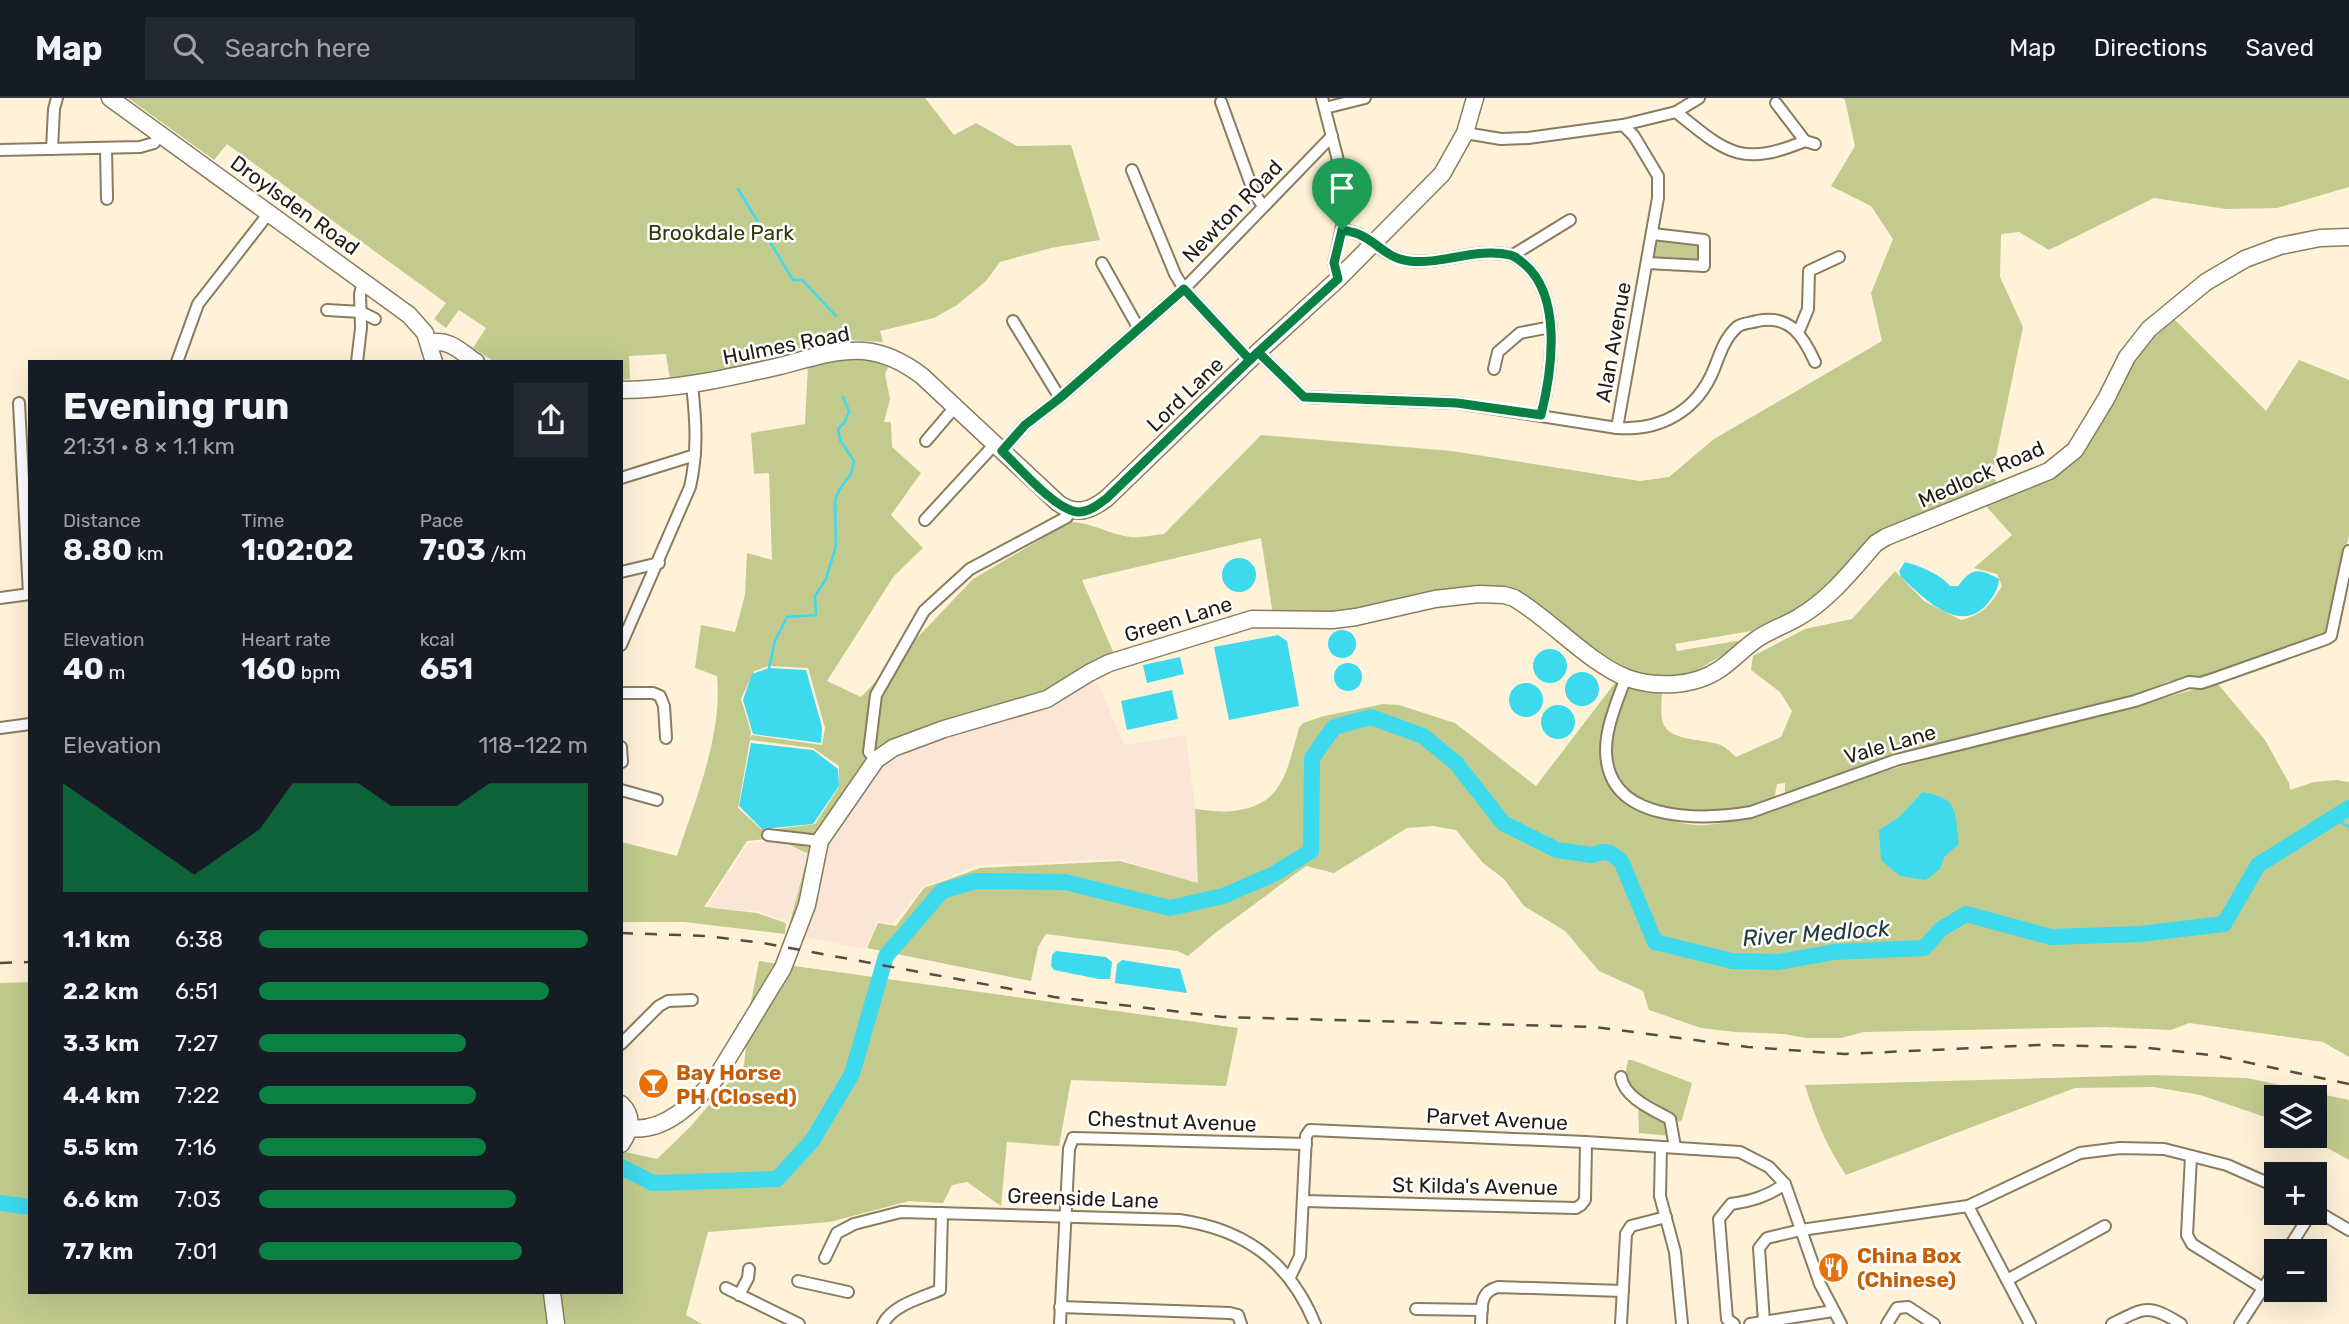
<!DOCTYPE html>
<html lang="en">
<head>
<meta charset="utf-8">
<style>
  :root { --surface:#171b24; --page:#242831; --text:#f1f3f6; --muted:#9ea1a6; --line:#363941; --accent:#0b8043 }
  body { margin:0; font-family:Rubik,sans-serif; background:var(--page); color:var(--text); height:100vh; display:flex; flex-direction:column; font-size:26px; white-space:nowrap }
  * { box-sizing:border-box; margin:0 }
  p { font-size:23px; color:var(--muted) }
  .icon { flex:none; width:38px; height:38px; fill:none; stroke:currentColor; stroke-width:2; stroke-linecap:round; stroke-linejoin:round }
  .map { position:relative; flex:1; overflow:hidden }
  .side { position:absolute; left:28px; top:262px; width:595px; height:934px; display:flex; flex-direction:column; background:var(--surface); border-radius:0px; box-shadow:0 7px 28px #0002 }
  .side>* { flex:none }
  .fabs { position:absolute; left:2264px; top:987px; display:grid; gap:14px }
  .fabs a { display:grid; place-items:center; width:63px; height:63px; border-radius:0px; background:var(--surface); box-shadow:0 7px 28px #0002; font-size:35px }
  .pin { position:absolute; display:grid; place-items:center; width:60px; height:60px; color:#fff; margin:-72px -30px; border-radius:50% 50% 50% 0; rotate:-45deg; box-shadow:0 0 7px #0007 }
  .pin .icon { rotate:45deg }
  .round { display:grid; place-items:center; flex:none; width:74px; height:74px; border-radius:0px; background:var(--page) }
  .summary { display:flex; align-items:center; justify-content:space-between; height:119px; padding:0 35px }
  h1 { font-size:38px; font-weight:700; line-height:52px }
  .figures { display:grid; grid-template-columns:repeat(3,1fr); gap:10px; height:119px; padding:7px 35px }
  .figures div { display:grid; align-content:center }
  .figures b { font-size:30px; font-weight:700 }
  .figures small { font-size:19px; font-weight:400 }
  .figures p { font-size:19px }
  .chart { height:196px; padding:14px 35px }
  .chart p { display:flex; justify-content:space-between }
  .chart svg { width:100%; height:126px; margin-top:7px; fill:var(--accent); opacity:.7 }
  ul { padding:0 35px; list-style:none; font-size:23px }
  li { display:grid; grid-template-columns:112px 84px 1fr; align-items:center; height:52px }
  li i { height:18px; border-radius:9px; background:var(--accent) }
  header { display:flex; align-items:center; gap:42px; box-sizing:border-box; height:98px; padding:0 35px; background:var(--surface); border-bottom:2px solid var(--line) }
  header strong { font-size:33px }
  nav { display:flex; gap:38px; margin-inline-start:auto; font-size:24px }
  .search { width:490px; height:63px; background:var(--page); display:flex; align-items:center; gap:18px; box-sizing:border-box; padding:0 24px; border-radius:0px; color:var(--muted); font-size:26px }
  .map>svg:first-child { display:block }
</style>
</head>
<body>
<header>
<strong>Map</strong>
<div class="search"><svg class="icon" aria-label="search" viewBox="0 0 24 24"><circle cx="10" cy="10" r="6"/><path d="M15 15l6 6"/></svg>Search here</div>
<nav><a>Map</a><a>Directions</a><a>Saved</a></nav>
</header>
<div class="map">
<svg width="2349" height="1226" viewBox="0 0 2349 1226">
  <rect width="100%" height="100%" fill="#fff2d8"/>
  <g fill="#fae5d6">
    <path d="M1095,578L1124,647L1186,637L1195,711L1199,786L1120,761L978,767L923,789L892,826L877,823L865,851L803,839L824,750L889,659Z"/>
    <path d="M780,743L807,757L789,824L757,813L706,810L748,745Z"/>
  </g>
  <g fill="#c2cb8d" fill-rule="evenodd">
    <path d="M128,0H925L954,37L976,25L1017,48L1071,47L1100,142L1051,150L1000,164L986,183L957,207L934,220L880,233L883,244L846,242L798,250L751,264L670,282L666,256L629,258L630,281L621,282V264H495L473,250L486,230L459,212L446,230L434,221L446,205L227,46L214,62Z"/>
    <path d="M1842,0H2349V89L2277,110L2226,111L2154,100L2049,152L2019,134L2001,136L2000,179L2023,229L1992,378L1999,387L1871,440L1824,496L1757,532L1675,546L1677,553L1748,541L1685,580L1650,582L1622,573L1522,498L1330,518L1273,517L1261,440L1082,482L1115,558L1045,596L922,630L877,653L826,731L793,834L787,835L808,756L780,742L777,731L815,726L839,689V668L813,650L750,642L738,710L761,731H775L778,740L747,743L704,809L757,815L786,825L785,836L684,824H621V744L677,758C695,703 723,636 717,578L695,570L701,527L735,534L745,497L747,455L772,462L769,375L754,376L751,335L805,326L808,267L862,258L891,263L885,276L890,301L884,324H891L892,349L921,375L891,417L923,450L894,478L827,583L861,599L973,481L1070,424C1094,425 1108,436 1130,439C1141,440 1153,437 1164,436L1261,337L1452,353L1640,383L1669,379L1714,341L1882,243L1871,195L1893,141L1871,108L1831,88L1855,48L1845,2ZM769,568L808,570L825,630L822,647L752,637L750,640L751,634L741,601L754,573Z"/>
    <path d="M1654,139L1700,145L1702,163H1649Z"/>
    <path d="M2174,221L2266,313L2299,262L2349,282V438L2323,540L2206,580L2169,583L2138,596L2103,607L1892,657L1785,698V685L1777,686L1774,702C1764,706 1754,710 1743,712C1730,714 1679,716 1668,713C1602,693 1600,641 1631,588L1662,592C1662,602 1660,616 1663,625C1669,643 1703,641 1718,646C1725,648 1730,654 1736,659L1781,639L1792,613L1780,594L1751,572L1753,558L1805,531L1852,521L1895,473L1924,503L1961,522C1983,517 1991,506 2002,488L1997,476L1974,470L2012,437L1985,407L2047,380L2131,260Z"/>
    <path d="M1618,581C1609,613 1590,657 1610,689C1625,712 1680,729 1706,727C1774,721 1834,687 1899,669C1967,650 2037,635 2105,617C2143,607 2180,595 2217,585L2265,642L2289,685L2290,692L2314,684L2336,682L2349,684V959L2323,944L2189,925L2171,932L2105,929L1864,934L1841,940H1806L1784,936L1735,934L1701,930L1649,912L1643,893L1599,873L1565,833L1524,808L1504,781L1483,765L1456,732L1433,728L1407,730L1334,775L1306,768L1214,836L1188,858L1177,853L1046,836L1038,849L1031,883L867,850L878,825L896,828L924,790L980,770L1120,763L1198,785L1195,711C1207,712 1221,715 1233,713C1284,708 1287,671 1299,630L1303,625L1324,618L1383,606L1399,607L1455,625L1536,688ZM1922,694L1959,746L1943,759L1940,771L1879,732L1900,718Z"/>
    <path d="M759,863L1238,930L1226,988L1071,982L1059,1048L1007,1044L1001,1108L967,1084L952,1087L943,1105L909,1103L830,1124L708,1134L686,1217L702,1226H0V885L30,884V1195H621V1053L657,1061L689,1030L744,967L750,909Z"/>
    <path d="M1628,962H1632L1692,985L1682,1022L1679,1024L1652,1003L1632,993L1625,977Z"/>
    <path d="M2153,977L2247,980L2349,1002V1062L2306,1038H2315V999H2277V1023L2200,997L2154,989L2075,990L1846,1077C1826,1047 1816,1022 1805,987Z"/>
    <path d="M1638,1005L1666,1023L1671,1038L1639,1035Z"/>
  </g>
  <g fill="#3dd9ed">
    <circle cx="1239" cy="477" r="17"/>
    <path d="M1905,464C1918,467 1942,477 1950,488H1958C1972,469 1979,470 1999,481C1998,492 1994,497 1988,505C1960,539 1923,499 1901,479L1899,473Z"/>
    <circle cx="1342" cy="546" r="14"/>
    <path d="M1278,537L1287,543L1299,608L1229,622L1214,549Z"/>
    <circle cx="1550" cy="568" r="17"/>
    <path d="M1180,559L1184,576L1147,585L1143,567Z"/>
    <circle cx="1348" cy="579" r="14"/>
    <path d="M769,570L806,572L822,629L821,645L753,636L743,602L752,576Z"/>
    <circle cx="1582" cy="591" r="17"/>
    <circle cx="1526" cy="602" r="17"/>
    <path d="M1172,592L1178,621L1127,632L1121,603Z"/>
    <circle cx="1558" cy="624" r="17"/>
    <path d="M751,645L813,652L838,671L839,688L813,726L762,731L739,708Z"/>
    <path d="M1922,694C1960,701 1954,712 1959,746L1944,759L1940,771L1926,782L1900,778L1881,762L1879,732L1900,718Z"/>
    <path d="M1056,853L1106,859L1112,864L1110,881H1099L1054,872L1051,868L1052,857Z"/>
    <path d="M1122,862L1180,871L1187,895L1115,885L1117,866Z"/>
  </g>
  <g fill="none" stroke-linecap="round" stroke-linejoin="round">
    <g stroke="#3dd9ed" stroke-width="2.5">
      <path d="M738,91L793,182H802L836,218"/>
      <path d="M769,570L775,543L787,519L816,517L815,498L826,481L836,448L835,403L839,392L851,376L854,363L840,342L838,331L845,324L849,313L843,299"/>
      <path d="M2334,720L2349,729"/>
    </g>
    <g stroke="#3dd9ed" stroke-width="16">
      <path d="M621,1069L653,1085L777,1081L812,1043L852,976L886,858L942,793L975,783L1065,784L1170,810L1223,798L1274,776L1311,753L1312,660L1334,629L1371,619L1423,638L1456,665L1503,725L1557,752L1592,757L1602,754L1610,755L1621,763L1655,844L1732,863L1779,864L1834,854L1924,850L1941,831L1966,816L2051,839L2140,836L2224,826L2258,767L2349,710"/>
      <path d="M0,1105L30,1109"/>
    </g>
    <defs>
      <g id="street">
        <path d="M1322,0L1343,82L1345,115L1334,165L1338,181"/>
        <path d="M1221,4L1254,95L1263,108"/>
        <path d="M1776,5L1805,43L1815,46"/>
        <path d="M1325,10L1365,0"/>
        <path d="M1676,14C1726,54 1740,70 1805,43"/>
        <path d="M1623,27L1676,14L1699,0"/>
        <path d="M52,51L54,11L57,0"/>
        <path d="M106,51L107,101"/>
        <path d="M0,52L140,49L154,45L161,37"/>
        <path d="M1132,72L1175,176L1184,191L1250,262"/>
        <path d="M1342,132C1349,133 1356,134 1362,138C1378,148 1389,160 1409,163C1442,167 1477,149 1510,157C1515,158 1519,162 1523,165C1563,197 1552,273 1541,317"/>
        <path d="M1513,157L1570,122"/>
        <path d="M1102,165L1139,231"/>
        <path d="M1647,165L1704,168V142L1653,136"/>
        <path d="M327,212L361,214L375,221"/>
        <path d="M1013,223L1060,300"/>
        <path d="M1798,235L1808,211L1809,173L1839,159"/>
        <path d="M1258,254L1304,299L1457,305L1617,330L1658,100V78L1634,38L1623,27L1528,40L1501,41L1465,35"/>
        <path d="M177,264L198,206L269,115"/>
        <path d="M357,264L361,230L360,196L363,183"/>
        <path d="M1494,271L1498,254L1520,235L1551,229"/>
        <path d="M19,305L29,496"/>
        <path d="M1617,330C1661,333 1697,313 1714,271C1720,256 1724,241 1737,229C1742,225 1751,225 1757,223C1790,216 1803,238 1815,264"/>
        <path d="M926,343L955,309"/>
        <path d="M1002,353L1025,327L1060,300L1184,191L1332,38"/>
        <path d="M621,380L695,357"/>
        <path d="M925,422L994,347"/>
        <path d="M621,474L659,465"/>
        <path d="M0,500L30,496"/>
        <path d="M621,547L690,389C698,354 696,322 692,287"/>
        <path d="M1626,579C1617,604 1602,636 1607,664C1617,725 1704,722 1751,714L1896,662L2135,603L2189,584L2201,585L2213,581L2326,541L2331,538L2349,453"/>
        <path d="M621,595H653L660,598L664,608L666,640"/>
        <path d="M0,630L30,626"/>
        <path d="M621,649L622,664"/>
        <path d="M876,662L869,654L876,597L924,513L970,471L1067,419L1069,412"/>
        <path d="M621,692L657,702"/>
        <path d="M768,737L820,743"/>
        <path d="M621,946L659,908L668,903L692,902"/>
        <path d="M1621,979C1624,1000 1654,1012 1670,1021L1675,1049"/>
        <path d="M1661,1049L1660,1098L1675,1154L1682,1226"/>
        <path d="M2191,1058L2187,1137L2192,1146L2263,1190"/>
        <path d="M1304,1103L1576,1110L1581,1107L1585,1102L1586,1044"/>
        <path d="M1968,1108L2030,1226"/>
        <path d="M2315,1112L2349,1132"/>
        <path d="M2287,1153L2311,1115"/>
        <path d="M825,1160L837,1135L854,1126L901,1114L1179,1122C1245,1131 1290,1164 1315,1226"/>
        <path d="M1290,1179L1300,1158L1306,1038L1310,1032L1586,1044L1740,1054L1769,1069L1785,1086L1820,1186L1841,1226"/>
        <path d="M2007,1182L2105,1128"/>
        <path d="M798,1183L848,1194"/>
        <path d="M726,1190L799,1226"/>
        <path d="M739,1197L748,1180L749,1171"/>
        <path d="M1060,1209L1230,1215L1238,1217L1241,1226"/>
        <path d="M1416,1211L1482,1212"/>
        <path d="M1764,1224L1759,1150L1767,1140L1801,1132L1968,1108L2080,1055L2120,1050L2164,1051L2227,1067L2277,1089"/>
        <path d="M883,1226C893,1207 921,1200 940,1192L942,1115"/>
        <path d="M1060,1226L1069,1051L1073,1040L1306,1046"/>
        <path d="M1481,1226C1482,1209 1479,1194 1498,1189L1623,1193"/>
        <path d="M1621,1226L1626,1136L1631,1128L1666,1119"/>
        <path d="M1734,1226L1727,1221L1719,1121L1731,1106C1752,1103 1768,1098 1785,1086"/>
        <path d="M1750,1226L1833,1213"/>
        <path d="M1887,1226L1897,1210L1908,1209L1934,1226"/>
        <path d="M2112,1226C2145,1209 2149,1206 2181,1226"/>
        <path d="M2240,1226L2277,1169"/>
      </g>
      <g id="secondary">
        <path d="M110,0L409,217L425,235L434,264"/>
        <path d="M430,245C449,240 461,254 476,264"/>
        <path d="M621,292C676,292 727,280 780,268C807,261 836,251 864,253C885,255 905,265 922,278L1058,405C1077,418 1090,413 1107,400L1258,254L1338,181L1442,76L1465,35L1475,0"/>
        <path d="M621,1006C634,1019 631,1032 621,1046"/>
        <path d="M630,1030C664,1035 695,1004 716,980L783,870L807,807L820,743L876,662L893,650L944,631L1047,601L1089,575L1109,565L1252,521L1333,522L1356,519L1435,501L1479,496L1504,497L1514,500C1550,521 1590,566 1627,580C1656,590 1694,589 1720,571C1733,562 1744,550 1757,541C1770,532 1786,527 1799,519C1830,501 1852,472 1876,445L1886,439L2049,373L2075,352L2106,301L2127,259L2149,231L2206,184L2245,161L2280,148L2320,140L2349,139"/>
        <path d="M552,1195L556,1226"/>
      </g>
    </defs>
    <use href="#street" stroke="#8a7d5f" stroke-width="14"/>
    <use href="#secondary" stroke="#8a7d5f" stroke-width="19"/>
    <use href="#street" stroke="#fff" stroke-width="10"/>
    <use href="#secondary" stroke="#fff" stroke-width="16"/>
    <g stroke="#554e3f" stroke-width="2.5" stroke-dasharray="12 12" stroke-linecap="butt">
      <path d="M621,835L706,838L763,845L1054,899L1223,919L1595,929L1748,949L1845,956L2039,947L2140,949L2218,958L2349,986"/>
      <path d="M0,865L30,864"/>
    </g>
  </g>
  <g fill="none" stroke-linecap="round" stroke-linejoin="round">
    <defs>
      <path id="route" d="M1342,132L1334,165L1338,181L1258,254L1107,400C1099,406 1089,414 1078,414C1055,412 1019,369 1002,353L1025,327L1060,300L1184,191L1250,262L1258,254L1304,299L1457,305L1541,317C1552,273 1563,197 1523,165C1519,162 1515,158 1510,157C1477,149 1442,167 1409,163C1385,160 1377,143 1358,136C1353,134 1347,133 1342,132"/>
    </defs>
    <use href="#route" stroke="#fff" stroke-width="14"/>
    <use href="#route" stroke="#0b8043" stroke-width="9"/>
  </g>
  <defs>
    <symbol id="bar-disc" viewBox="-11 -11 22 22"><circle r="9.5" fill="#e8710a" stroke="#fff"/><path d="M-6-5H6L.8 .8V4.5H3.5V6h-7V4.5H-.8V.8Z" fill="#fff"/></symbol>
    <symbol id="restaurant-disc" viewBox="-11 -11 22 22"><circle r="9.5" fill="#e8710a" stroke="#fff"/><path d="M-5-6h1v4h1v-4h1v4h1v-4h1v5L-1.5 .5V6h-2V.5L-5-1ZM5-6V6H3V1.5H1.5Q1.5-4 5-6Z" fill="#fff"/></symbol>
  </defs>
  <g fill-rule="evenodd">
    <use href="#bar-disc" x="636" y="968" width="35" height="35"/>
    <use href="#restaurant-disc" x="1816" y="1152" width="35" height="35"/>
  </g>
  <g text-anchor="middle" dominant-baseline="central" stroke-width="5" stroke-linejoin="round" paint-order="stroke">
    <g font-size="21" fill="#221d11" stroke="#fff">
      <text transform="translate(295 107) rotate(36)">Droylsden Road</text>
      <text transform="translate(1232 113) rotate(-46)">Newton ROad</text>
      <text transform="translate(1613 244) rotate(-80)">Alan Avenue</text>
      <text transform="translate(786 247) rotate(-11)">Hulmes Road</text>
      <text transform="translate(1185 296) rotate(-44)">Lord Lane</text>
      <text transform="translate(1981 376) rotate(-24)">Medlock Road</text>
      <text transform="translate(1178 521) rotate(-17)">Green Lane</text>
      <text transform="translate(1890 646) rotate(-16)">Vale Lane</text>
      <text transform="translate(1497 1021) rotate(3)">Parvet Avenue</text>
      <text transform="translate(1172 1023) rotate(2)">Chestnut Avenue</text>
      <text transform="translate(1475 1088) rotate(1)">St Kilda's Avenue</text>
      <text transform="translate(1083 1100) rotate(2)">Greenside Lane</text>
    </g>
    <g font-size="21" fill="#32360b" stroke="#fff">
      <text x="721" y="134">Brookdale Park</text>
    </g>
    <g font-size="21" font-weight="bold" fill="#c56008" stroke="#fff" text-anchor="start">
      <text x="676" y="974">Bay Horse<tspan x="676" dy="24">PH (Closed)</tspan></text>
      <text x="1857" y="1157">China Box<tspan x="1857" dy="24">(Chinese)</tspan></text>
    </g>
    <g font-size="23" font-style="italic" fill="#213a3e" stroke="#fff">
      <text transform="translate(1816 835) rotate(-4)">River Medlock</text>
    </g>
  </g>
</svg>
<div class="fabs">
<a><svg class="icon" aria-label="layers" viewBox="0 0 24 24"><path d="M12 4l9 5-9 5-9-5zM3 14l9 5 9-5"/></svg></a>
<a>+</a>
<a>−</a>
</div>
<div class="pin" style="left:1342px;top:132px;background:#1e9e55"><svg class="icon" aria-label="arrive" viewBox="0 0 24 24"><path d="M6 21V4h12l-3 4 3 4H6"/></svg></div>
<section class="side">
<div class="summary"><div><h1>Evening run</h1><p>21:31 · 8 × 1.1 km</p></div><a class="round"><svg class="icon" aria-label="share" viewBox="0 0 24 24"><path d="M12 15V3M7 8l5-5 5 5M5 13v7h14v-7"/></svg></a></div>
<div class="figures">
<div><p>Distance</p><b>8.80<small> km</small></b></div>
<div><p>Time</p><b>1:02:02</b></div>
<div><p>Pace</p><b>7:03<small> /km</small></b></div>
</div>
<div class="figures">
<div><p>Elevation</p><b>40<small> m</small></b></div>
<div><p>Heart rate</p><b>160<small> bpm</small></b></div>
<div><p>kcal</p><b>651</b></div>
</div>
<div class="chart"><p><span>Elevation</span>118–122 m</p>
<svg viewBox="0 0 160 44" preserveAspectRatio="none"><path d="M0 44V6L10 14L20 22L30 30L40 38L50 30L60 22L70 6L80 6L90 6L100 14L110 14L120 14L130 6L140 6L150 6L160 6V44z"/></svg>
</div>
<ul>
<li><b>1.1 km</b>6:38<i style="width:100%"></i></li>
<li><b>2.2 km</b>6:51<i style="width:88%"></i></li>
<li><b>3.3 km</b>7:27<i style="width:63%"></i></li>
<li><b>4.4 km</b>7:22<i style="width:66%"></i></li>
<li><b>5.5 km</b>7:16<i style="width:69%"></i></li>
<li><b>6.6 km</b>7:03<i style="width:78%"></i></li>
<li><b>7.7 km</b>7:01<i style="width:80%"></i></li>
</ul>
</section>
</div>
</body>
</html>
